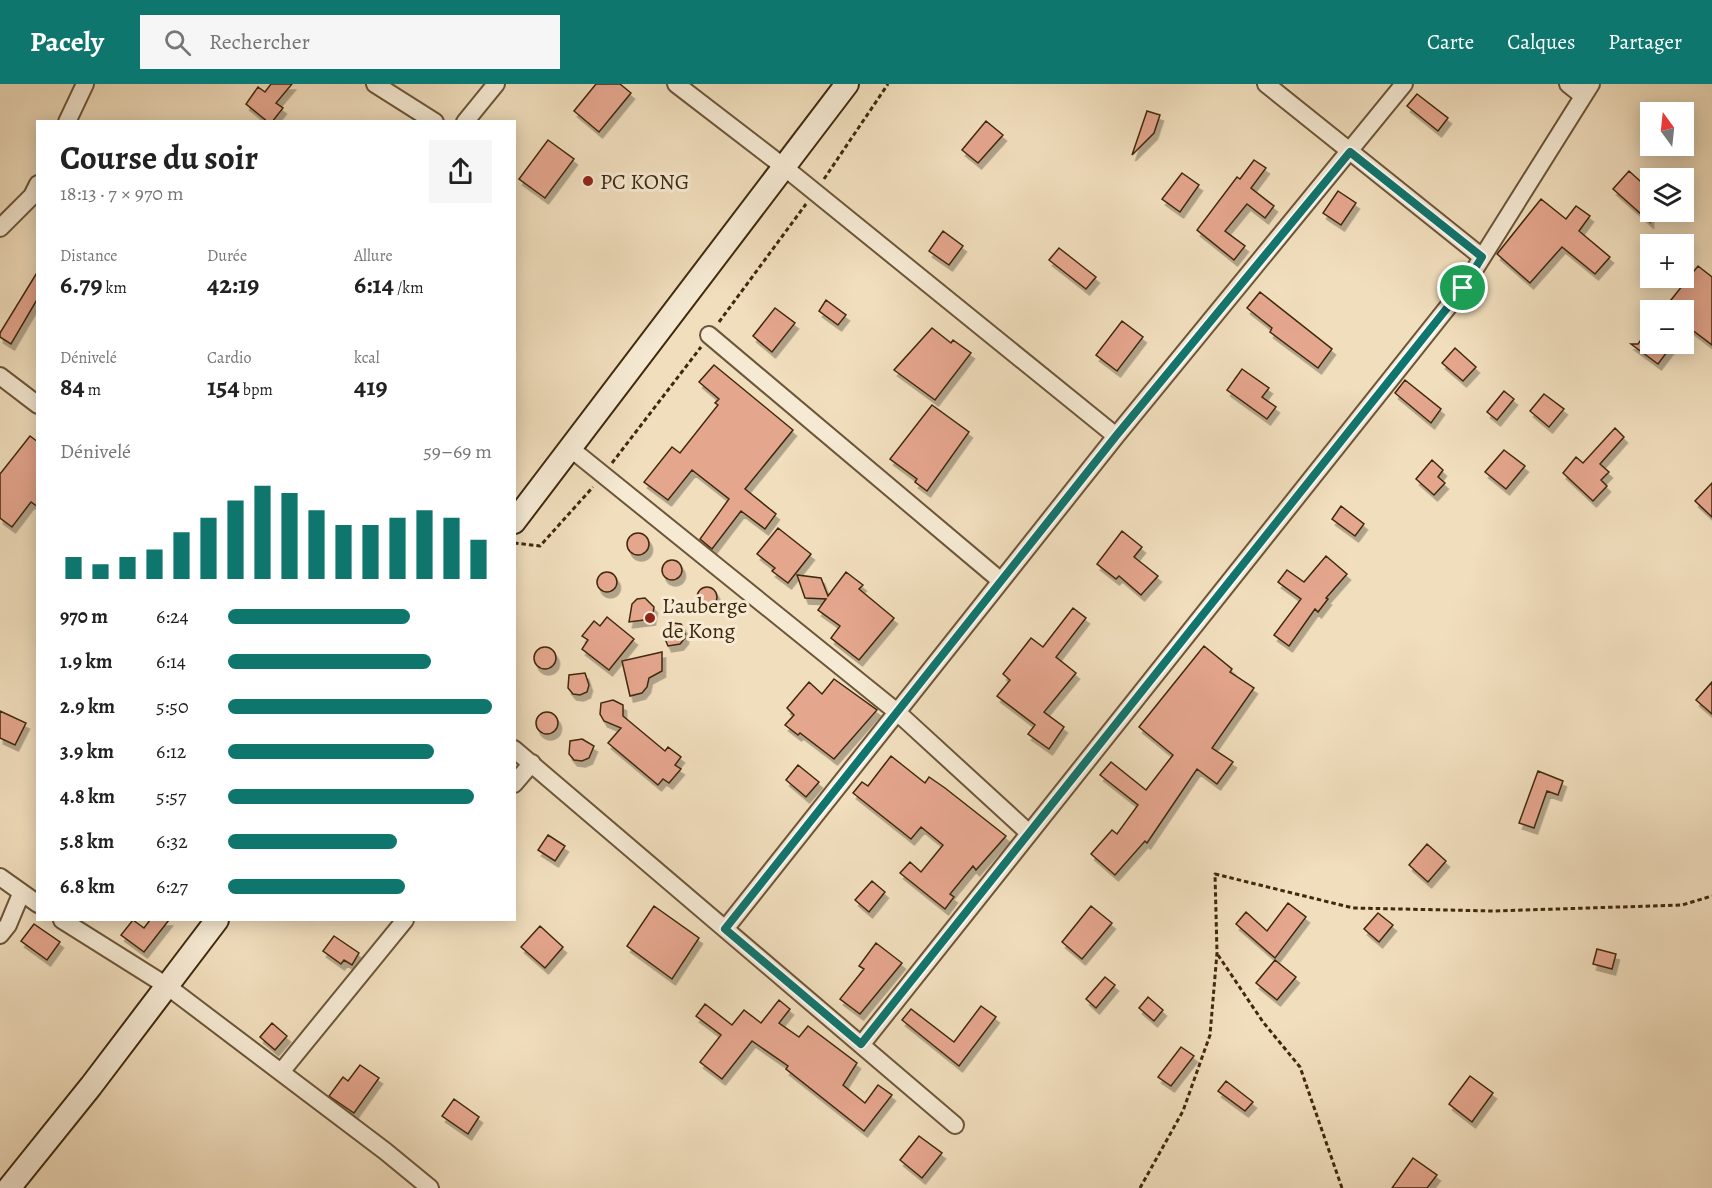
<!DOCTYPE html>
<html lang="fr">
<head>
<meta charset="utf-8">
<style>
	body { margin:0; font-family:Alegreya,serif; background:#f6f6f6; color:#222; height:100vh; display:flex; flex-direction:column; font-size:22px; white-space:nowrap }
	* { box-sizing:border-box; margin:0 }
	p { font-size:20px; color:#767676 }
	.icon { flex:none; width:33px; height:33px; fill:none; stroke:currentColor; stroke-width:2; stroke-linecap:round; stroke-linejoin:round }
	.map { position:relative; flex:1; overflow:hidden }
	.drawer { position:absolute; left:36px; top:36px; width:480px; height:801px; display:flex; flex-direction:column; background:#fff; border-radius:0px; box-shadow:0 3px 15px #0003 }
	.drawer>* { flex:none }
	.needle { width:39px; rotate:345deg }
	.buttons { position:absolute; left:1640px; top:18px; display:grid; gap:12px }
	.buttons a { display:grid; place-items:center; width:54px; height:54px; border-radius:0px; background:#fff; box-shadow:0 3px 15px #0003; font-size:30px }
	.pin { position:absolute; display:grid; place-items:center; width:51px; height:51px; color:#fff; margin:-26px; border:3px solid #fff; border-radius:50%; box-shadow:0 2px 6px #0007 }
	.round { display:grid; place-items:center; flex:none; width:63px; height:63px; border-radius:0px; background:#f6f6f6 }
	.summary { display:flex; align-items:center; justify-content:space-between; height:102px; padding:0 24px }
	h1 { font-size:33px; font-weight:700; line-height:45px }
	.metrics { display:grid; grid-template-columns:repeat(3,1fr); gap:9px; height:102px; padding:6px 24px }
	.metrics div { display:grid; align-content:center }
	.metrics b { font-size:26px; font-weight:700 }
	.metrics small { font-size:16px; font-weight:400 }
	.metrics p { font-size:16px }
	.chart { height:168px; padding:12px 24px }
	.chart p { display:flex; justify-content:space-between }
	.chart svg { width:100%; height:108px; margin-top:6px; stroke:#0f766e; stroke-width:6 }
	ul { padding:0 24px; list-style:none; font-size:20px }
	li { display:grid; grid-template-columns:96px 72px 1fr; align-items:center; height:45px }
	li i { height:15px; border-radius:8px; background:#0f766e }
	header { display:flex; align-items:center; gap:36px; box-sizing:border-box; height:84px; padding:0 30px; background:#0f766e; color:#fff }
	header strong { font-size:28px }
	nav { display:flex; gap:33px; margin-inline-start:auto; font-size:21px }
	.search { width:420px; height:54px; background:#f6f6f6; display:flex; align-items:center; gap:15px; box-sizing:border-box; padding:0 21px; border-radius:0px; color:#767676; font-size:22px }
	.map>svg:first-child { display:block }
	.building { fill:#e5a68e; stroke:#3f290d; stroke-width:1.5; filter:url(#shadow) }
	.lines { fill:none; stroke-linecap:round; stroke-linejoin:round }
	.street-casing { stroke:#6c5639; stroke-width:20 }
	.secondary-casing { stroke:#3f290d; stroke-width:26 }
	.path { stroke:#3f290d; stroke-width:3; stroke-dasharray:4.5 3; stroke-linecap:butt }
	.street { stroke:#f6ead4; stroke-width:16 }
	.secondary { stroke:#f6ead4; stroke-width:22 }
	.route-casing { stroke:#fff; stroke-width:12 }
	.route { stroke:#0f766e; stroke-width:8 }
	.poi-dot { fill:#8f2418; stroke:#f6ead4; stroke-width:2 }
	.labels { text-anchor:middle; stroke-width:6; stroke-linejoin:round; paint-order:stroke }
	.poi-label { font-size:22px; fill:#3f290d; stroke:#f6ead4; text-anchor:start }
</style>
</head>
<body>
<header>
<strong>Pacely</strong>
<div class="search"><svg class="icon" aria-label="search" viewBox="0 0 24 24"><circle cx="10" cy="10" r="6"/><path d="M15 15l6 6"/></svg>Rechercher</div>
<nav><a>Carte</a><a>Calques</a><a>Partager</a></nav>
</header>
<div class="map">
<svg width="1712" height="1104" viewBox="0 0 1712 1104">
	<defs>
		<filter id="shadow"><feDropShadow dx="3.5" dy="6" stdDeviation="0" flood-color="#0004"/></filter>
	</defs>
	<rect width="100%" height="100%" fill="#f1debd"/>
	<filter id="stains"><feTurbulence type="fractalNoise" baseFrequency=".00333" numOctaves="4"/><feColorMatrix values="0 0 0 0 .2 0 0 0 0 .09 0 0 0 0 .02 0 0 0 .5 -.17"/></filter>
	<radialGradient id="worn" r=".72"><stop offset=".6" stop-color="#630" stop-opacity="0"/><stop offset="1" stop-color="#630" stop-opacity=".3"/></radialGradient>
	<path class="building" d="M271,0H292L276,19L283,24L272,38H268L246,20L258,3L265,8Z
		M596,0H620L631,9L599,48L574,27Z
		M1417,10L1448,34L1438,47L1407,22Z
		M1147,27L1160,31L1154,49L1132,71Z
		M986,37L1003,51L978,79L962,66Z
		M548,56L574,75L545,114L519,95Z
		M1254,76L1266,84L1251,104L1274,122L1265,134L1247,120L1225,147L1245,162L1234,176L1197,146L1237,93L1240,95Z
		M1629,87L1650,106V138L1613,105Z
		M1182,89L1199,101L1180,128L1162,115Z
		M1338,107L1356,119L1341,141L1323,129Z
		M1541,115L1566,135L1576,122L1590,132L1579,147L1610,173L1595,190L1562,163L1530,199L1497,170Z
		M943,147L963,162L949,181L929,167Z
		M1059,164L1096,193L1086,205L1049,176Z
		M1698,182L1712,193V261L1683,239V226H1663Z
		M38,187V214L11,260L0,253V249Z
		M1260,208L1332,265L1318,284L1270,248L1272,244L1247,224Z
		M826,216L846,231L838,241L819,227Z
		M775,224L795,239L772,268L753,252Z
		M1122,237L1143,253L1117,287L1096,271Z
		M1650,243V260H1673L1658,280L1631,260H1638Z
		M932,244L951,259L953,256L971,269L935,316L894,286Z
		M1455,264L1476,283L1463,297L1442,279Z
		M714,281L793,346L745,405L776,430L765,445L741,427L712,465L700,455L729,415L692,386L668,416L644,398L672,363L680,369L718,321L715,319L719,315L699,298Z
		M1242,285L1269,304L1262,313L1276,323L1267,335L1227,306Z
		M1405,296L1441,325L1431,339L1395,309Z
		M1504,307L1514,315L1497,336L1487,328Z
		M1544,310L1564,325L1549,343L1530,327Z
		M932,321L969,348L927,407L915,398L917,395L890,375Z
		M1615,344L1624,353L1600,380L1609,388L1601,396L1607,402L1593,417L1563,389L1576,373L1583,379Z
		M30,352L38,358V423L31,418L12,443L0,434V390Z
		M1504,366L1525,382L1506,405L1485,388Z
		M1432,376L1443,386L1438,393L1445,399L1434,411L1416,395Z
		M1712,399V433L1695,417Z
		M1341,422L1364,440L1355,452L1332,435Z
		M778,444L811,470L788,499L772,487L775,484L757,470Z
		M1122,447L1142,463L1134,473L1158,492L1141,511L1119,492L1116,495L1097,480Z
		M627 460a11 11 0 1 1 22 0a11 11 0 1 1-22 0Z
		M1326,472L1347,490L1326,514L1328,515L1318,528L1315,525L1289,562L1274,551L1301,515L1278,498L1287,486L1304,498Z
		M662 486a10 10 0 1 1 20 0a10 10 0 1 1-20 0Z
		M597 498a10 10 0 1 1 20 0a10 10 0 1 1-20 0Z
		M846,488L863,501L859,505L894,534L859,576L831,554L840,542L818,526L826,515L805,514L797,491L821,494L828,512Z
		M697 513a10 10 0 1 1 20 0a10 10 0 1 1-20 0Z
		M645,514L654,523L652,535L629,538L632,520L637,515Z
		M1073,524L1086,534L1056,573L1076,589L1044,628L1064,643L1049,665L1028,650L1035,641L997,612L1010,596L1003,590L1031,554L1043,563Z
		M607,533L634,555L609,586L582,565L588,556L582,552L594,537L600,542Z
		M673,539L681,540L685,546V554L680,560L668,562L663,550L666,543Z
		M1204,562L1232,585L1230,588L1254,604L1212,664L1233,678L1217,700L1197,685L1147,759L1145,757L1115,791L1091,770L1112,746L1117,750L1138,721L1100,691L1111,678L1146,706L1173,671L1139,643Z
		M534 574a11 11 0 1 1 22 0a11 11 0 1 1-22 0Z
		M662,568V587L649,594L647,603L642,609L630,612L622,577Z
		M585,589L589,601L587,608L580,611L573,610L568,604L569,591Z
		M834,595L877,626L834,675L800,649L798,651L785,641L794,631L787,624L809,598L822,610Z
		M1712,598V630L1696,616Z
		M613,616L623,621V632L665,667L668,663L681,673L675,681L681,685L669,699L663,695L658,701L608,659L621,644L604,637L600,630L601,619Z
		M0,627L26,639L15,661L0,654Z
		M536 639a11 11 0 1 1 22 0a11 11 0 1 1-22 0Z
		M582,655L594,662L589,674L582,677L574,676L569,670L570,657Z
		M891,672L925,699L929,693L945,704L1006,752L976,786L973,782L950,810L954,813L945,825L900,789L910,778L921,788L943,761L921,743L911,755L853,709L862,698L868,702Z
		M798,681L819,698L806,713L786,696Z
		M1538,687L1563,697L1558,711L1547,707L1534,744L1519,739Z
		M548,751L565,762L555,777L538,766Z
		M1427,760L1446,777L1428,798L1409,781Z
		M872,797L885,808L869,828L855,816Z
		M1288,819L1306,833L1275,874L1236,840L1246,828L1267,847Z
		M654,822L699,854L672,895L627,862Z
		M1091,822L1112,839L1082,875L1062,858Z
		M1378,829L1393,841L1379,858L1364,845Z
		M133,836L144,844L150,836H169L144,868L121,851Z
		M34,840L60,858L47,876L21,857Z
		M540,842L563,863L545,884L521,863Z
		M334,852L359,869L352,881L344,876L341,880L323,867Z
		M876,859L902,879L860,930L840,915L864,885L859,882Z
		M1597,865L1616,870L1612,885L1593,880Z
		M1275,876L1296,893L1277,916L1256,899Z
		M1105,893L1115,901L1096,924L1086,915Z
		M1148,913L1163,926L1154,937L1139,924Z
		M779,916L790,925L779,939L799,953L808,942L857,979L843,1001L865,1019L878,1001L892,1011L864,1047L786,985L788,982L752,957L722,995L700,978L721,951L696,932L705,920L732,941L744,926L761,939Z
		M981,922L996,933L959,982L902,936L911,925L954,958Z
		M272,939L287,952L275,966L260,953Z
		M1181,963L1194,972L1171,1002L1158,993Z
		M360,981L379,994L354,1029L329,1012L343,993L348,997Z
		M1470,992L1493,1009L1472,1038L1449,1020Z
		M1226,997L1253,1018L1245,1027L1218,1007Z
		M454,1015L479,1033L468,1050L442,1032Z
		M919,1052L942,1069L922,1094L900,1076Z
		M1413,1074L1437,1091L1427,1104H1392Z"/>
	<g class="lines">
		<g class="street-casing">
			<path id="street" d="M375,0L435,38
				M676,0L784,83L1116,352
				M1266,0L1482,173
				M1568,0L1583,12
				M67,38L85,0
				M465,38L496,0
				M0,144L32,112L38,100
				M709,251L1001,497
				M0,292L38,321
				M570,364L897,628L1029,749
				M514,665L955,1041
				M514,700L532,679
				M0,793L38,820
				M62,836L167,902L385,1067L430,1104
				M725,845L1116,352L1404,0
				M0,851L8,841L21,810
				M861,961L1463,204L1591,0
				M281,988L405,836"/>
		</g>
		<g class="secondary-casing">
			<path id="secondary" d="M514,438L847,0
				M9,1104L91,1002L217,836"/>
		</g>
		<path class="path" d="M824,95L888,0
			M719,238L806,120
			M612,379L701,263
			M514,459L540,462L593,403
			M1218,871L1263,938L1300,983L1342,1104
			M1140,1104L1183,1027L1210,951L1217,869L1215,790L1353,824L1494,827L1682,821L1712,812"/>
		<use href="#street" class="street"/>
		<use href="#secondary" class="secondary"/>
	</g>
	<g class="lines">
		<g class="route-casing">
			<path id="route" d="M1350,68L1482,173L1463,204L861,960L725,845L1116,352Z"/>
		</g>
		<use href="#route" class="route"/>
	</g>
	<g class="poi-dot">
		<circle cx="588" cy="97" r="6"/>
		<circle cx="650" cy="534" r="6"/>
	</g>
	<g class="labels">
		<g class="poi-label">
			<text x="600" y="105">PC KONG</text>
			<text x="662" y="529">L’auberge<tspan x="662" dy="25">de Kong</tspan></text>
		</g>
	</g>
	<rect width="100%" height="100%" filter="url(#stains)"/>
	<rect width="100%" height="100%" fill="url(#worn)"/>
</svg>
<div class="buttons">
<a><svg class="needle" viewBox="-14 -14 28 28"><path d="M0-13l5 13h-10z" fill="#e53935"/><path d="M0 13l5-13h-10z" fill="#767676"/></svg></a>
<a><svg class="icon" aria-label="layers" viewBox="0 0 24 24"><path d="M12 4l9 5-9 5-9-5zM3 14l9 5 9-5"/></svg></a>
<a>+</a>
<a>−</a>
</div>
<div class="pin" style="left:1463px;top:204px;background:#1e9e55"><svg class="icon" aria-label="arrive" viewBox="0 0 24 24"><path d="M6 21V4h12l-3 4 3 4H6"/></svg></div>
<section class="drawer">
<div class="summary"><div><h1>Course du soir</h1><p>18:13 · 7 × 970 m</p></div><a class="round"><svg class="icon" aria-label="share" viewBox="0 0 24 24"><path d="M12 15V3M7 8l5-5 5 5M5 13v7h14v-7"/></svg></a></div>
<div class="metrics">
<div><p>Distance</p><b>6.79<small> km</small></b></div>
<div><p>Durée</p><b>42:19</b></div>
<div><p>Allure</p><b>6:14<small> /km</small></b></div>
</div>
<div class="metrics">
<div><p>Dénivelé</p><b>84<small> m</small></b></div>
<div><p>Cardio</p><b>154<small> bpm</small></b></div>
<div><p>kcal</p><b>419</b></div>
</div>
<div class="chart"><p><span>Dénivelé</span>59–69 m</p>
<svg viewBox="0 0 160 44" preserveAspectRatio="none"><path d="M5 44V35M15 44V38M25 44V35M35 44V32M45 44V25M55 44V19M65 44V12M75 44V6M85 44V9M95 44V16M105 44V22M115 44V22M125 44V19M135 44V16M145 44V19M155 44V28"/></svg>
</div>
<ul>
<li><b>970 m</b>6:24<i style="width:69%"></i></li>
<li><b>1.9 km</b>6:14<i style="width:77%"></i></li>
<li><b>2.9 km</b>5:50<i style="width:100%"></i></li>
<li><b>3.9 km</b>6:12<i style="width:78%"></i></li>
<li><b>4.8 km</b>5:57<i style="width:93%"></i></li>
<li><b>5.8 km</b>6:32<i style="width:64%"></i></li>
<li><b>6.8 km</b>6:27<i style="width:67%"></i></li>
</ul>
</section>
</div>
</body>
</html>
